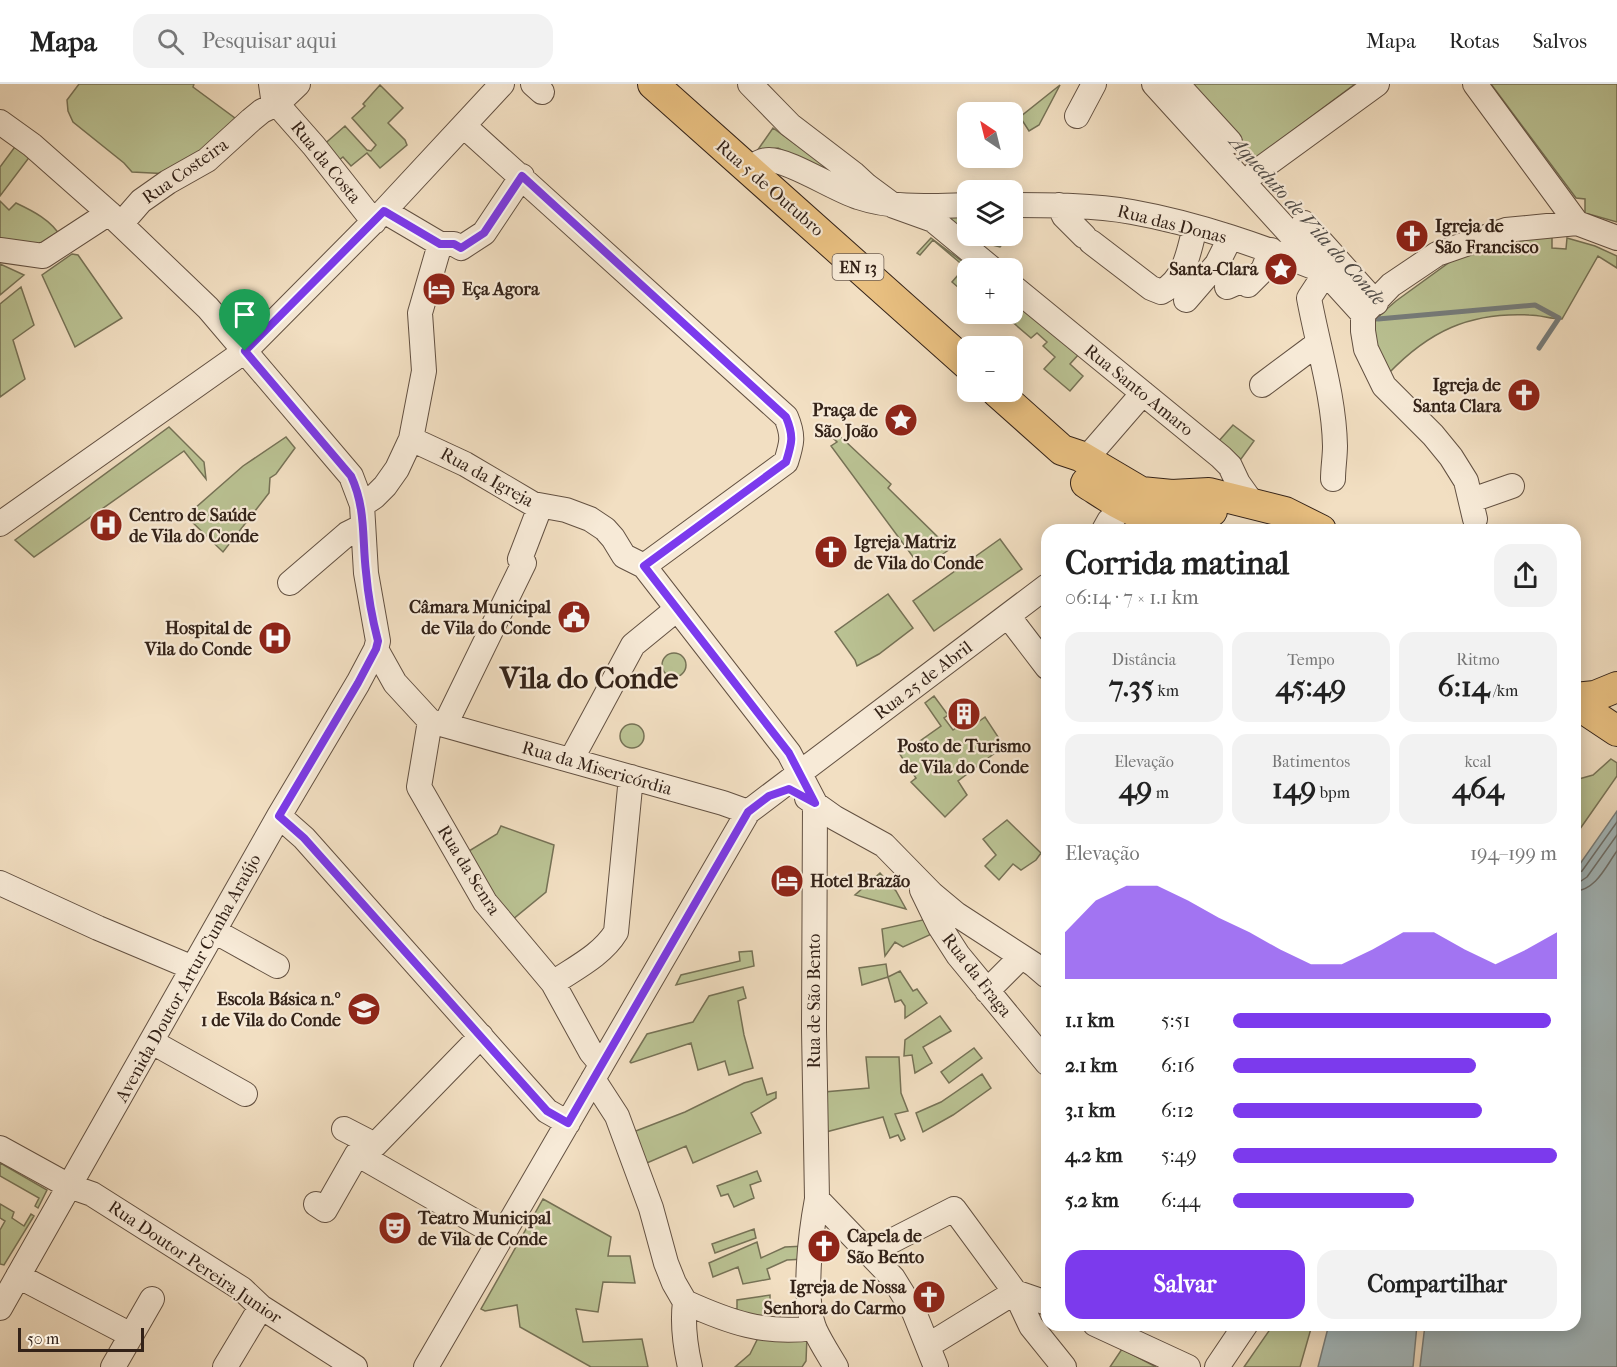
<!DOCTYPE html>
<html lang="pt">
<head>
<meta charset="utf-8">
<style>
	body { margin:0; font-family:"IM FELL French Canon",serif; background:#f2f2f2; color:#222; height:100vh; display:flex; flex-direction:column; font-size:22px; white-space:nowrap }
	* { box-sizing:border-box; margin:0 }
	p { font-size:20px; color:#767676 }
	.icon { flex:none; width:33px; height:33px; fill:none; stroke:currentColor; stroke-width:2; stroke-linecap:round; stroke-linejoin:round }
	.map { position:relative; flex:1; overflow:hidden }
	.panel { position:absolute; left:1041px; top:440px; width:540px; height:807px; display:flex; flex-direction:column; background:#fff; border-radius:18px; box-shadow:0 3px 15px #0003 }
	.panel>* { flex:none }
	.needle { width:39px; rotate:325deg }
	.buttons { position:absolute; left:957px; top:18px; display:grid; gap:12px }
	.buttons a { display:grid; place-items:center; width:66px; height:66px; border-radius:12px; background:#fff; box-shadow:0 3px 15px #0003; font-size:30px }
	.scale { position:absolute; left:18px; bottom:15px; width:126px; box-sizing:border-box; padding-left:6px; border:3px solid #332218; border-top:0; font-size:16px; line-height:21px; white-space:nowrap; color:#332218; -webkit-text-stroke:4px #f7ead7; paint-order:stroke }
	.pin { position:absolute; display:grid; place-items:center; width:51px; height:51px; color:#fff; margin:-62px -26px; border-radius:50% 50% 50% 0; rotate:-45deg; box-shadow:0 0 6px #0007 }
	.pin .icon { rotate:45deg }
	.round { display:grid; place-items:center; flex:none; width:63px; height:63px; border-radius:18px; background:#f2f2f2 }
	.summary { display:flex; align-items:center; justify-content:space-between; height:102px; padding:0 24px }
	h1 { font-size:33px; font-weight:800; line-height:45px }
	.metrics { display:grid; grid-template-columns:repeat(3,1fr); gap:9px; height:102px; padding:6px 24px }
	.metrics div { display:grid; align-content:center; border-radius:15px; background:#f2f2f2; text-align:center }
	.metrics b { font-size:30px; font-weight:800 }
	.metrics small { font-size:16px; font-weight:400 }
	.metrics p { font-size:16px }
	.chart { height:168px; padding:12px 24px }
	.chart p { display:flex; justify-content:space-between }
	.chart svg { width:100%; height:108px; margin-top:6px; fill:#7c3aed; opacity:.7 }
	.action { display:flex; gap:12px; margin-top:auto; padding:12px 24px }
	.action a { flex:1; height:69px; border-radius:18px; background:#7c3aed; color:#fff; font-size:24px; font-weight:800; line-height:69px; text-align:center }
	.action a+a { background:#f2f2f2; color:#222 }
	ul { padding:0 24px; list-style:none; font-size:20px }
	li { display:grid; grid-template-columns:96px 72px 1fr; align-items:center; height:45px }
	li i { height:15px; border-radius:8px; background:#7c3aed }
	header { display:flex; align-items:center; gap:36px; box-sizing:border-box; height:84px; padding:0 30px; background:#fff; border-bottom:2px solid #e0e0e0 }
	header strong { font-size:28px }
	nav { display:flex; gap:33px; margin-inline-start:auto; font-size:21px }
	.search { width:420px; height:54px; background:#f2f2f2; display:flex; align-items:center; gap:15px; box-sizing:border-box; padding:0 21px; border-radius:18px; color:#767676; font-size:22px }
	.map>svg:first-child { display:block }
	.green { fill:#bac293; stroke:#767256; stroke-width:1.5 }
	.water { fill:#a2b9bf; stroke:#767d7c; stroke-width:1.5 }
	.lines { fill:none; stroke-linecap:round; stroke-linejoin:round }
	.shore { stroke:#6a6e6c; stroke-width:1.5 }
	.stream { stroke:#767d7c; stroke-width:5 }
	.minor-casing { stroke:#635142; stroke-width:26 }
	.major-casing { stroke:#332218; stroke-width:32 }
	.minor { stroke:#f7ead7; stroke-width:24 }
	.major { stroke:#e9c081; stroke-width:30 }
	.route-casing { stroke:#fff; stroke-width:12 }
	.route { stroke:#7c3aed; stroke-width:8 }
	.labels { text-anchor:middle; stroke-width:4.5; stroke-linejoin:round; paint-order:stroke }
	.shield { fill:#f7ead7; stroke:#6e5e51; stroke-width:1.5 }
	.shield-label { font-size:16px; font-weight:bold; fill:#332218 }
	.street-label { font-size:18px; fill:#332218; stroke:#f7ead7 }
	.poi-label { font-size:18px; font-weight:bold; fill:#332218; stroke:#f7ead7; text-anchor:start }
	.water-label { font-size:20px; font-style:italic; fill:#544f4a; stroke:#f7ead7 }
	.town-label { font-size:30px; font-weight:bold; fill:#332218; stroke:#f7ead7 }
</style>
</head>
<body>
<header>
<strong>Mapa</strong>
<div class="search"><svg class="icon" aria-label="search" viewBox="0 0 24 24"><circle cx="10" cy="10" r="6"/><path d="M15 15l6 6"/></svg>Pesquisar aqui</div>
<nav><a>Mapa</a><a>Rotas</a><a>Salvos</a></nav>
</header>
<div class="map">
<svg width="1617" height="1283" viewBox="0 0 1617 1283">
	<rect width="100%" height="100%" fill="#f2dfc2"/>
	<filter id="stains"><feTurbulence type="fractalNoise" baseFrequency=".00333" numOctaves="4"/><feColorMatrix values="0 0 0 0 .2 0 0 0 0 .09 0 0 0 0 .02 0 0 0 .5 -.17"/></filter>
	<radialGradient id="worn" r=".72"><stop offset=".6" stop-color="#630" stop-opacity="0"/><stop offset="1" stop-color="#630" stop-opacity=".3"/></radialGradient>
	<path class="green" d="M79,0H194L193,3L243,40L171,90L132,88L124,79L73,38L68,27L67,16Z
		M1189,0H1355L1255,75Z
		M1491,0H1617V138L1585,129V115L1576,114Z
		M380,1L403,24L388,39L405,56L407,61L380,84L367,69L351,82L343,73L335,79L321,63L345,42L367,66L371,67L376,61L352,34L365,22L363,20Z
		M1060,1L1039,41L1029,47L1020,33Z
		M773,44L852,101L778,64L757,67Z
		M17,60L31,71L0,112V83Z
		M0,117L9,126L16,119C33,127 51,136 61,153L47,163L0,160Z
		M967,130L968,152H1009L1000,163L968,155L942,134Z
		M1552,153V164L1566,165L1567,154L1595,162L1617,172V184L1598,172L1562,235C1550,235 1541,231 1529,231C1470,228 1429,247 1388,290L1372,254V242L1381,230L1396,217L1454,175L1512,154Z
		M931,154L971,184H968L967,211L952,198L965,183L933,156L920,171L917,169Z
		M72,170L78,171L122,234L75,263L42,191Z
		M0,180L24,191L0,211Z
		M21,203L34,241L13,256L25,295L0,313V220Z
		M1013,218L1079,270L1070,280L1083,292L1070,307L1044,285L1055,273L1043,262L1047,258L1037,249L1031,254L1003,230H1012Z
		M828,341L891,400L888,404L950,465L922,485L831,362L837,358L824,345Z
		M1233,341L1254,357L1241,375L1218,358Z
		M169,343L204,378L206,395L184,367L34,473L15,456Z
		M286,353L295,364L276,390L270,394L269,409L223,468L186,432L243,382Z
		M1000,455L1022,485L934,547L913,517Z
		M888,510L913,544L879,570L857,582L855,576L835,548Z
		M662 581a12 12 0 1 1 24 0a12 12 0 1 1-24 0Z
		M934,612L948,631L944,634L953,646L960,641L963,645L976,636L978,638L985,633L1004,662L958,697L967,711L945,733L911,698L916,694L899,669L905,664L907,666L941,642L925,619Z
		M620 652a12 12 0 1 1 24 0a12 12 0 1 1-24 0Z
		M1611,675L1617,679V692L1575,752V696L1593,691Z
		M1007,736L1041,769L1036,776L1021,786L1013,780L999,796L985,782L996,771L983,755Z
		M501,742L554,761L546,808L507,840L464,770L497,750Z
		M880,789L896,807L906,825L855,811Z
		M927,835L934,849L903,863L895,858L885,872L882,845Z
		M752,867L754,882L676,901L681,891L740,877L739,868Z
		M886,880L888,893L900,887L913,907L917,905L927,919L905,934V922L901,916L895,918L888,893L862,901L859,884Z
		M743,903L746,914L738,917L744,951L753,984L729,991L725,977L698,986L691,959L631,979L630,978L647,950L693,938L709,912Z
		M940,932L951,947L923,963L932,979L915,989L912,971L904,972L905,956Z
		M974,964L982,974L949,999L941,988Z
		M866,973H899L901,1009L908,1027L895,1030L905,1055L901,1057L898,1051L890,1054L883,1033L826,1048L824,1008L869,1004Z
		M982,990L991,1004L953,1031L923,1048L916,1029L941,1018Z
		M762,994L767,1011L776,1008V1014L751,1029L761,1049L693,1079L686,1062L640,1082L628,1050L685,1028L744,999Z
		M0,1079L47,1106L38,1124L35,1122L39,1114L0,1092Z
		M757,1087L761,1097L750,1101L754,1114L734,1123L728,1110L721,1112L717,1102Z
		M543,1115L611,1153L608,1172H630L635,1199L603,1198L598,1228L576,1225L583,1258L642,1255L648,1283H591L520,1243L517,1221L485,1227L481,1225Z
		M0,1120L14,1128L12,1134L24,1142L31,1130L34,1132L4,1181L0,1180V1146L5,1137L0,1134Z
		M754,1145L756,1154L715,1169L712,1160Z
		M757,1158L761,1174L785,1163L805,1162V1175L787,1176L767,1185L770,1195L743,1200L738,1183L713,1193L709,1179Z
		M770,1211V1242L727,1225H737V1216Z
		M1273,1241H1312L1300,1283H1244Z
		M760,1250L807,1253L806,1277L802,1283H735L750,1270Z
		M1122,1265L1156,1283H1110Z"/>
	<path class="water" d="M1617,727V1283H1420L1425,1241L1575,1240V787Z
		M1329,1240L1417,1241L1413,1283H1318Z"/>
	<g class="lines">
		<path class="shore" d="M1575,790L1582,787L1617,738
			M1575,798L1581,797L1587,793L1617,751
			M1575,807C1596,806 1606,782 1617,767"/>
		<path class="stream" d="M1374,230L1378,235L1535,221L1559,234L1539,264"/>
		<g class="minor-casing">
			<path id="minor" d="M271,0L273,14L277,20L314,62L374,138
				M533,0L542,8
				M750,0L790,41L854,90L867,102L894,122L933,136L991,184
				M1154,0L1363,230
				M1177,0L1230,58
				M1475,0L1577,139
				M1077,32L1094,0
				M0,38L32,61L109,129L208,224L351,392L362,421L366,489L378,557L376,565L358,599L279,732L0,1224
				M464,42L786,333C794,352 792,359 786,378L644,482
				M749,85C756,80 761,76 769,76C790,76 835,106 858,113C894,125 930,122 968,121
				M1256,88L1377,0
				M1012,121C1052,121 1093,121 1132,128C1199,140 1263,163 1326,188L1309,214C1318,263 1334,312 1335,362C1335,373 1333,384 1333,395
				M1059,121L1064,132L1084,152
				M1304,139L1376,219
				M121,140L141,117L168,98L207,76L251,36L262,27L277,20L298,0
				M1091,158L1151,204L1161,208C1185,196 1189,167 1195,143
				M440,160H454L461,164L484,149L522,92
				M0,166L43,172L109,129
				M1012,202L1221,373L1230,382L1238,399L1253,420
				M1227,203L1243,196L1248,201L1263,186L1271,166
				M1186,216L1217,180L1230,154
				M1365,228L1391,201L1437,170L1506,146L1577,139L1617,154
				M1363,230V247L1366,265L1384,302L1433,351L1451,373L1466,397L1475,435
				M1262,301L1317,260
				M411,355L465,380L533,420L566,426L590,435L605,445L613,454L624,472L644,482L789,669L815,719L814,945L817,1115C811,1147 802,1215 815,1246C821,1259 829,1271 836,1283
				M1085,376L1143,309
				M1472,416L1512,402
				M362,421L374,413L385,402L397,385L411,355L424,287L420,229L440,160L384,127
				M0,440L245,267L384,127L502,0
				M1104,446L1109,437L1136,413
				M290,499L347,450L363,442
				M1008,532L1047,583
				M376,565L395,599L430,637L723,719L748,728
				M430,637L419,703L485,818L553,899L591,968L601,980
				M445,641L524,479L520,475L540,423
				M571,676L633,561L677,525
				M807,714L835,734L884,761L932,810L956,830L1033,880L1047,892
				M279,732L304,754L547,1027L568,1039
				M0,799L98,844L193,884
				M922,806L940,843L958,871L1047,979
				M214,847L277,882
				M553,899C575,884 602,871 616,848L631,693
				M987,907L1021,873
				M152,958L245,1010
				M593,995L617,1032L651,1124L666,1179L674,1199L685,1218
				M344,1045L375,1061L481,952
				M0,1064L69,1102L92,1110L242,1205L261,1223L355,1283
				M817,1115L893,1194L914,1228L936,1283
				M316,1120L325,1126L357,1070L502,1153
				M870,1168L954,1125L1015,1208L929,1261
				M18,1192L131,1251
				M685,1218C729,1238 765,1251 814,1244
				M685,1218C682,1241 685,1261 690,1283
				M1047,1219L1015,1208L1031,1242L1064,1283
				M1095,1240L1188,1283
				M113,1283L152,1215
				M225,1283L261,1223
				M426,1283L748,728L1047,502
				M1217,1283L1246,1240"/>
		</g>
		<g class="major-casing">
			<path id="major" d="M653,0L968,281
				M997,308L1062,366L1080,372L1141,408L1172,411L1209,409L1285,428L1321,446
				M1086,399C1105,411 1124,425 1145,431C1166,437 1192,430 1212,427
				M1575,614L1595,612L1617,603
				M1575,619L1617,647"/>
		</g>
		<use href="#minor" class="minor"/>
		<use href="#major" class="major"/>
	</g>
	<g class="lines">
		<g class="route-casing">
			<path id="route" d="M522,92L786,333C794,352 792,359 786,378L644,482L789,669L815,719L789,705L769,712L748,728L568,1039L547,1027L304,754L279,732L358,599L376,565L378,557C372,534 368,511 366,488C362,454 366,424 351,392L245,267L384,127L440,160H454L461,164L484,149Z"/>
		</g>
		<use href="#route" class="route"/>
	</g>
	<defs>
		<g id="church-disc" transform="scale(1.725)"><circle r="9.5" fill="#8f2418" stroke="#f7ead7"/><path d="M-1.2-6h2.4v3.5h3.3v2.4h-3.3V6h-2.4V-.1h-3.3v-2.4h3.3Z" fill="#fff"/></g>
		<g id="sight-disc" transform="scale(1.725)"><circle r="9.5" fill="#8f2418" stroke="#f7ead7"/><path d="M0-6L1.8-2.2L6-1.7L2.9 1.2L3.7 5.4L0 3.3L-3.7 5.4L-2.9 1.2L-6-1.7L-1.8-2.2Z" fill="#fff"/></g>
		<g id="hotel-disc" transform="scale(1.725)"><circle r="9.5" fill="#8f2418" stroke="#f7ead7"/><path d="M-6-4.5h1.5V1H6V5H4.5V3h-9V5H-6ZM-4 0a1.8 1.8 0 1 1 3.6 0ZM.5 0V-2.5h3Q6-2.5 6 0Z" fill="#fff"/></g>
		<g id="hospital-disc" transform="scale(1.725)"><circle r="9.5" fill="#8f2418" stroke="#f7ead7"/><path d="M-5-5h3v3.5h4V-5h3V5h-3V1.5h-4V5h-3Z" fill="#fff"/></g>
		<g id="civic-disc" transform="scale(1.725)"><circle r="9.5" fill="#8f2418" stroke="#f7ead7"/><path d="M-.6-6.5H3V-4.5H.6V-3L4-1V1h2V6H-6V1h2V-1L-.6-3ZM-1.2 2.5V6h2.4V2.5Z" fill="#fff"/></g>
		<g id="building-disc" transform="scale(1.725)"><circle r="9.5" fill="#8f2418" stroke="#f7ead7"/><path d="M-4-6H4V6H1V3H-1V6H-4ZM-2.5-4.3h1.7v1.8h-1.7ZM.8-4.3h1.7v1.8H.8ZM-2.5-1h1.7V.8h-1.7ZM.8-1h1.7V.8H.8Z" fill="#fff"/></g>
		<g id="school-disc" transform="scale(1.725)"><circle r="9.5" fill="#8f2418" stroke="#f7ead7"/><path d="M0-5L7-2L0 1L-7-2ZM-4 1L0 2.5L4 1V4Q0 6-4 4Z" fill="#fff"/></g>
		<g id="theatre-disc" transform="scale(1.725)"><circle r="9.5" fill="#8f2418" stroke="#f7ead7"/><path d="M-5-5.5Q0-4 5-5.5V0Q5 5 0 6Q-5 5-5 0ZM-3.3-2.5H-1v1.5H-3.3ZM1-2.5H3.3v1.5H1ZM-2.8 1Q0 5.5 2.8 1Z" fill="#fff"/></g>
	</defs>
	<g fill-rule="evenodd">
		<use href="#church-disc" x="1412" y="152"/>
		<use href="#sight-disc" x="1281" y="185"/>
		<use href="#hotel-disc" x="439" y="205"/>
		<use href="#church-disc" x="1524" y="311"/>
		<use href="#sight-disc" x="901" y="336"/>
		<use href="#hospital-disc" x="106" y="441"/>
		<use href="#church-disc" x="831" y="468"/>
		<use href="#civic-disc" x="574" y="533"/>
		<use href="#hospital-disc" x="275" y="554"/>
		<use href="#building-disc" x="964" y="630"/>
		<use href="#hotel-disc" x="787" y="797"/>
		<use href="#school-disc" x="364" y="925"/>
		<use href="#theatre-disc" x="395" y="1144"/>
		<use href="#church-disc" x="824" y="1162"/>
		<use href="#church-disc" x="929" y="1213"/>
	</g>
	<g class="labels">
		<rect class="shield" x="832.5" y="170" width="51" height="26" rx="4.5"/>
		<g class="shield-label">
			<text x="858" y="189">EN 13</text>
		</g>
		<g class="street-label">
			<text transform="translate(326 78) rotate(51)" y="6">Rua da Costa</text>
			<text transform="translate(185 87) rotate(-35)" y="6">Rua Costeira</text>
			<text transform="translate(770 104) rotate(41)" y="6">Rua 5 de Outubro</text>
			<text transform="translate(1172 140) rotate(14)" y="6">Rua das Donas</text>
			<text transform="translate(1139 306) rotate(39)" y="6">Rua Santo Amaro</text>
			<text transform="translate(487 393) rotate(29)" y="6">Rua da Igreja</text>
			<text transform="translate(923 596) rotate(-37)" y="6">Rua 25 de Abril</text>
			<text transform="translate(597 684) rotate(16)" y="6">Rua da Misericórdia</text>
			<text transform="translate(469 786) rotate(58)" y="6">Rua da Senra</text>
			<text transform="translate(977 891) rotate(52)" y="6">Rua da Fraga</text>
			<text transform="translate(188 894) rotate(-61)" y="6">Avenida Doutor Artur Cunha Araújo</text>
			<text transform="translate(814 917) rotate(-90)" y="6">Rua de São Bento</text>
			<text transform="translate(195 1178) rotate(34)" y="6">Rua Doutor Pereira Junior</text>
		</g>
		<g class="poi-label">
			<text x="1435" y="148">Igreja de<tspan x="1435" dy="21">São Francisco</tspan></text>
			<text x="1258" y="191" text-anchor="end">Santa-Clara</text>
			<text x="462" y="211">Eça Agora</text>
			<text x="1501" y="307" text-anchor="end">Igreja de<tspan x="1501" dy="21">Santa Clara</tspan></text>
			<text x="878" y="332" text-anchor="end">Praça de<tspan x="878" dy="21">São João</tspan></text>
			<text x="129" y="437">Centro de Saúde<tspan x="129" dy="21">de Vila do Conde</tspan></text>
			<text x="854" y="464">Igreja Matriz<tspan x="854" dy="21">de Vila do Conde</tspan></text>
			<text x="551" y="529" text-anchor="end">Câmara Municipal<tspan x="551" dy="21">de Vila do Conde</tspan></text>
			<text x="252" y="550" text-anchor="end">Hospital de<tspan x="252" dy="21">Vila do Conde</tspan></text>
			<text x="964" y="668" text-anchor="middle">Posto de Turismo<tspan x="964" dy="21">de Vila do Conde</tspan></text>
			<text x="810" y="803">Hotel Brazão</text>
			<text x="341" y="921" text-anchor="end">Escola Básica n.º<tspan x="341" dy="21">1 de Vila do Conde</tspan></text>
			<text x="418" y="1140">Teatro Municipal<tspan x="418" dy="21">de Vila de Conde</tspan></text>
			<text x="847" y="1158">Capela de<tspan x="847" dy="21">São Bento</tspan></text>
			<text x="906" y="1209" text-anchor="end">Igreja de Nossa<tspan x="906" dy="21">Senhora do Carmo</tspan></text>
		</g>
		<g class="water-label">
			<text transform="translate(1308 136) rotate(48)" y="7">Aqueduto de Vila do Conde</text>
		</g>
		<g class="town-label">
			<text x="589" y="604">Vila do Conde</text>
		</g>
	</g>
	<rect width="100%" height="100%" filter="url(#stains)"/>
	<rect width="100%" height="100%" fill="url(#worn)"/>
</svg>
<div class="buttons">
<a><svg class="needle" viewBox="-14 -14 28 28"><path d="M0-13l5 13h-10z" fill="#e53935"/><path d="M0 13l5-13h-10z" fill="#767676"/></svg></a>
<a><svg class="icon" aria-label="layers" viewBox="0 0 24 24"><path d="M12 4l9 5-9 5-9-5zM3 14l9 5 9-5"/></svg></a>
<a>+</a>
<a>−</a>
</div>
<div class="scale">50 m</div>
<div class="pin" style="left:245px;top:267px;background:#1e9e55"><svg class="icon" aria-label="arrive" viewBox="0 0 24 24"><path d="M6 21V4h12l-3 4 3 4H6"/></svg></div>
<section class="panel">
<div class="summary"><div><h1>Corrida matinal</h1><p>06:14 · 7 × 1.1 km</p></div><a class="round"><svg class="icon" aria-label="share" viewBox="0 0 24 24"><path d="M12 15V3M7 8l5-5 5 5M5 13v7h14v-7"/></svg></a></div>
<div class="metrics">
<div><p>Distância</p><b>7.35<small> km</small></b></div>
<div><p>Tempo</p><b>45:49</b></div>
<div><p>Ritmo</p><b>6:14<small> /km</small></b></div>
</div>
<div class="metrics">
<div><p>Elevação</p><b>49<small> m</small></b></div>
<div><p>Batimentos</p><b>149<small> bpm</small></b></div>
<div><p>kcal</p><b>464</b></div>
</div>
<div class="chart"><p><span>Elevação</span>194–199 m</p>
<svg viewBox="0 0 160 44" preserveAspectRatio="none"><path d="M0 44V25L10 12L20 6L30 6L40 12L50 19L60 25L70 32L80 38L90 38L100 32L110 25L120 25L130 32L140 38L150 32L160 25V44z"/></svg>
</div>
<ul>
<li><b>1.1 km</b>5:51<i style="width:98%"></i></li>
<li><b>2.1 km</b>6:16<i style="width:75%"></i></li>
<li><b>3.1 km</b>6:12<i style="width:77%"></i></li>
<li><b>4.2 km</b>5:49<i style="width:100%"></i></li>
<li><b>5.2 km</b>6:44<i style="width:56%"></i></li>
</ul>
<div class="action"><a>Salvar</a><a>Compartilhar</a></div>
</section>
</div>
</body>
</html>
